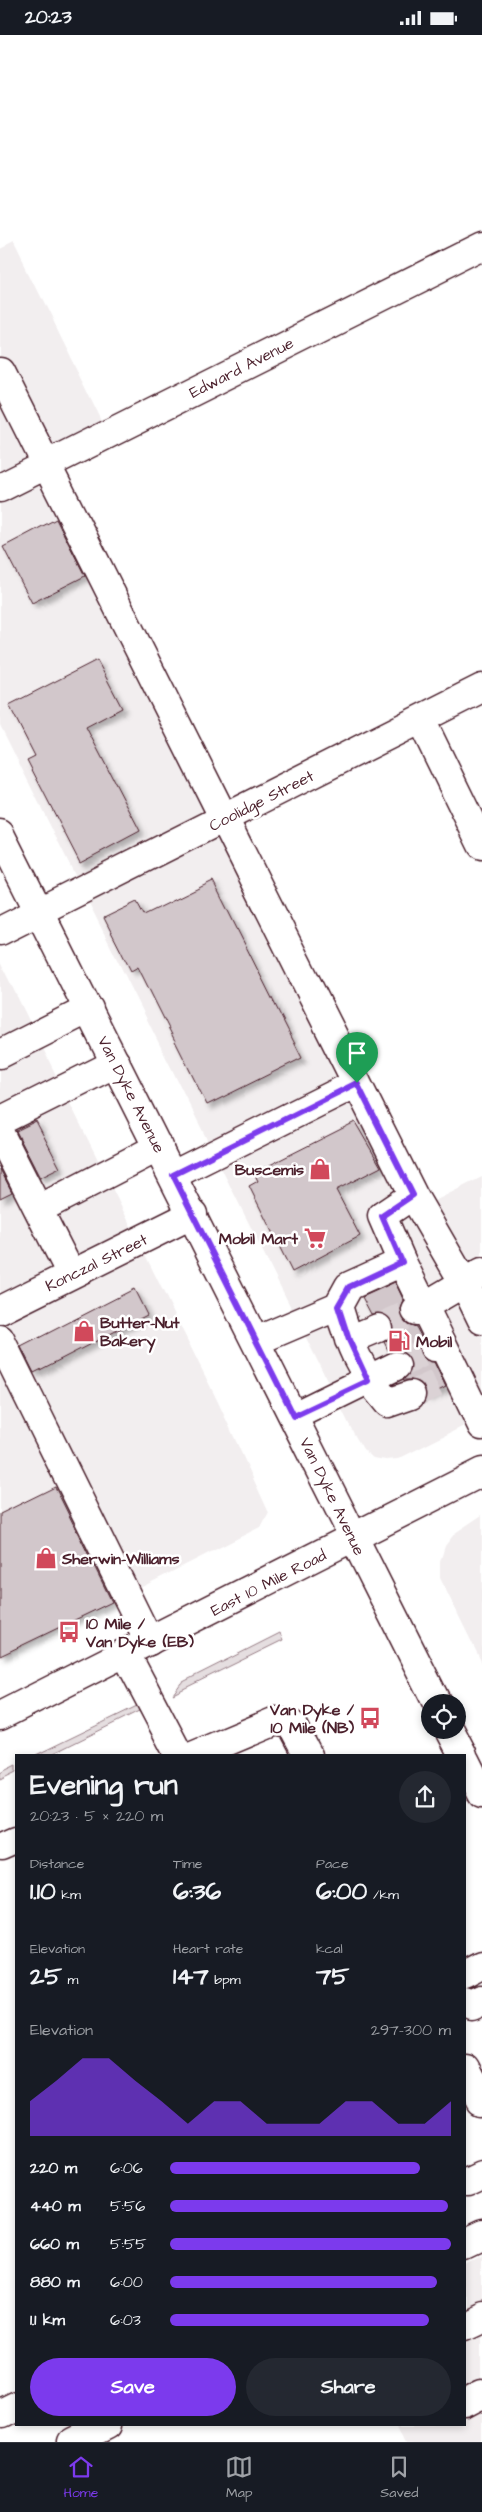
<!DOCTYPE html>
<html lang="en">
<head>
<meta charset="utf-8">
<style>
	body { margin:0; font-family:"Architects Daughter",sans-serif; background:#242831; color:#f1f3f6; height:100vh; display:flex; flex-direction:column; font-size:19px; white-space:nowrap }
	* { box-sizing:border-box; margin:0 }
	p { font-size:16px; color:#9ea1a6 }
	.icon { flex:none; width:28px; height:28px; fill:none; stroke:currentColor; stroke-width:2; stroke-linecap:round; stroke-linejoin:round }
	.map { position:relative; flex:1; overflow:hidden }
	.side { position:absolute; left:15px; top:1719px; width:451px; height:672px; display:flex; flex-direction:column; background:#171b24; border-radius:0px; box-shadow:0 2px 8px #0003 }
	.side>* { flex:none }
	.buttons { position:absolute; left:421px; top:1659px; display:grid; gap:10px }
	.buttons a { display:grid; place-items:center; width:45px; height:45px; border-radius:50%; background:#171b24; box-shadow:0 2px 8px #0003; font-size:25px }
	.pin { position:absolute; display:grid; place-items:center; width:42px; height:42px; color:#fff; margin:-51px -21px; border-radius:50% 50% 50% 0; rotate:-45deg; box-shadow:0 0 5px #0007 }
	.pin .icon { rotate:45deg }
	.round { display:grid; place-items:center; flex:none; width:52px; height:52px; border-radius:26px; background:#242831 }
	.headline { display:flex; align-items:center; justify-content:space-between; height:85px; padding:0 15px }
	h1 { font-size:28px; font-weight:700; line-height:38px }
	.metrics { display:grid; grid-template-columns:repeat(3,1fr); gap:8px; height:85px; padding:5px 15px }
	.metrics div { display:grid; align-content:center }
	.metrics b { font-size:25px; font-weight:700 }
	.metrics small { font-size:14px; font-weight:400 }
	.metrics p { font-size:14px }
	.chart { height:140px; padding:10px 15px }
	.chart p { display:flex; justify-content:space-between }
	.chart svg { width:100%; height:90px; margin-top:5px; fill:#7c3aed; opacity:.7 }
	.action { display:flex; gap:10px; margin-top:auto; padding:10px 15px }
	.action a { flex:1; height:58px; border-radius:30px; background:#7c3aed; color:#fff; font-size:20px; font-weight:700; line-height:58px; text-align:center }
	.action a+a { background:#242831; color:#f1f3f6 }
	ul { padding:0 15px; list-style:none; font-size:16px }
	li { display:grid; grid-template-columns:80px 60px 1fr; align-items:center; height:38px }
	li i { height:12px; border-radius:6px; background:#7c3aed }
	.status { display:flex; justify-content:space-between; align-items:center; height:35px; padding:0 25px; background:#171b24; direction:ltr }
	.status svg { height:14px; fill:currentColor }
	.dock { display:flex; justify-content:space-around; align-items:center; height:70px; border-top:1px solid #363941; background:#171b24; font-size:14px; color:#9ea1a6 }
	.dock a { display:grid; justify-items:center; gap:2px }
	.dock .selected { color:#7c3aed }
	.map>svg:first-child { display:block }
	.built { fill:#f2eeef }
	.green { fill:#e5dee0; stroke:#987e86 }
	.building { fill:#d2c7cb; stroke:#4a1f2b; filter:url(#shadow) }
	.lines { fill:none; stroke-linecap:round; stroke-linejoin:round }
	.minor-tunnel { stroke:#dbd2d5; stroke-width:28; stroke-dasharray:28 14; stroke-linecap:butt }
	.minor-casing { stroke:#4a1f2b; stroke-width:31 }
	.major-casing { stroke:#4a1f2b; stroke-width:31 }
	.minor { stroke:#fff; stroke-width:28 }
	.major { stroke:#fff; stroke-width:28 }
	.route-casing { stroke:#fff; stroke-width:10 }
	.route { stroke:#7c3aed; stroke-width:6 }
	.labels { text-anchor:middle; stroke-width:5; stroke-linejoin:round; paint-order:stroke }
	.street-label { font-size:16px; fill:#4a1f2b; stroke:#fff }
	.poi-label { font-size:16px; font-weight:bold; fill:#4a1f2b; stroke:#fff; text-anchor:start }
</style>
</head>
<body>
<div class="status"><b>20:23</b><svg viewBox="0 0 49 12"><path d="M0 12V9h3v3zM5 12V6h3v6zM10 12V3h3v9zM15 12V0h3v12zM26 1h20v11H26zM47 4h2v5h-2z"/></svg></div>
<div class="map">
<svg width="482" height="2407" viewBox="0 0 482 2407">
	<defs>
		<filter id="shadow"><feDropShadow dx="4.5" dy="4.5" stdDeviation="2.5" flood-color="#0004"/></filter>
	</defs>
	<rect width="100%" height="100%" fill="#fff"/>
	<filter id="ink" filterUnits="userSpaceOnUse"><feTurbulence type="fractalNoise" baseFrequency=".02" numOctaves="2"/><feDisplacementMap in="SourceGraphic" scale="10" xChannelSelector="R" yChannelSelector="G"/><feConvolveMatrix kernelMatrix="1 2 1 2 8 2 1 2 1" color-interpolation-filters="sRGB"/></filter>
	<g filter="url(#ink)">
		<path class="built" d="M14,208L102,387L33,423L411,1178L482,1142V1382L398,1424L386,1425L373,1423L363,1414L354,1399L0,690V215Z
			M0,927L218,1367L269,1478L262,1491L0,1624V1317L16,1309L0,1277Z
			M482,1480V1628L440,1543V1527L445,1511L455,1498Z
			M482,2220V2407H406L398,2390H465V2229Z"/>
		<path class="green" d="M280,1598L283,1605L173,1659L181,1648Z
			M137,1671L143,1674L50,1720H36Z
			M16,1730V1737L0,1745V1738Z"/>
		<path class="building" d="M56,484L85,541L32,568L3,512Z
			M97,625L122,673L86,692L140,796L80,828L27,725L35,721L9,670Z
			M213,846L302,1023L207,1070L138,932L131,936L104,883L137,867L144,880Z
			M36,1086L60,1133L40,1143L16,1096Z
			M355,1087L381,1132L336,1155L360,1201L292,1237L249,1151L258,1146L254,1138Z
			M0,1134L12,1157L0,1163Z
			M395,1247L404,1266L400,1276L402,1284L408,1289L416,1292L422,1303L418,1311L420,1319L426,1325L434,1327L446,1352L426,1362V1354L421,1348L413,1345H403L409,1339L411,1333L410,1324L404,1318L398,1316L389,1317L384,1307L390,1303L393,1296L392,1287L388,1281L381,1278L371,1279L362,1262Z
			M134,1254L147,1280L34,1338L21,1312Z
			M55,1452L112,1567L0,1621V1479Z"/>
		<g class="lines">
			<path class="minor-tunnel" d="M378,1293L416,1276
				M396,1331L434,1312
				M411,1360L449,1343"/>
			<g class="minor-casing">
				<path id="minor" d="M0,337L413,1160L464,1248L482,1285
					M0,453L482,212
					M421,685L482,810
					M0,896L482,653
					M0,1019L89,974
					M0,1086L116,1028
					M0,1099L71,1239
					M173,1140L357,1048
					M39,1174L159,1112
					M402,1227L382,1181L413,1160
					M338,1271C350,1311 360,1336 388,1368L411,1360
					M0,1275L193,1179
					M416,1276L482,1237
					M0,1304L149,1606
					M349,1305L378,1293
					M256,1306L338,1271L349,1251L402,1227L442,1308
					M434,1312L442,1308L482,1391
					M294,1381L396,1331
					M126,1619L179,1720
					M195,1720L276,1686L292,1690L308,1720
					M0,1813L16,1806
					M465,1939L482,1930
					M465,1967L471,1970L482,1965
					M465,2033L482,2066
					M465,2147L482,2139
					M465,2209L482,2201
					M465,2290L482,2282
					M465,2369L482,2360
					M0,2377L16,2369
					M72,2407L106,2390"/>
			</g>
			<g class="major-casing">
				<path id="major" d="M0,799L437,1668
					M0,1681L482,1437
					M450,1695L463,1720
					M465,1725L482,1759"/>
			</g>
			<use href="#minor" class="minor"/>
			<use href="#major" class="major"/>
		</g>
	</g>
	<g class="lines" filter="url(#ink)">
		<g class="route-casing">
			<path id="route" d="M357,1048L413,1160L382,1181L402,1227L349,1252L338,1271L349,1305L368,1346L294,1381L173,1140Z"/>
		</g>
		<use href="#route" class="route"/>
	</g>
	<defs>
		<g id="shop-bare" transform="scale(1.725)"><path d="M-5-2.5h2.3a2.7 3.5 0 0 1 5.4 0H5L5.5 6h-11ZM-1.5-2.5h3a1.5 2.3 0 0 0-3 0Z" fill="#d1495b" stroke="#fff" stroke-width="2.5" paint-order="stroke"/></g>
		<g id="supermarket-bare" transform="scale(1.725)"><path d="M-6-5.5h2.5l.6 2H6L4.5 2H-2.5L-4.4-4H-6ZM-1.5 3.2a1.3 1.3 0 1 0 .1 0ZM3 3.2a1.3 1.3 0 1 0 .1 0Z" fill="#d1495b" stroke="#fff" stroke-width="2.5" paint-order="stroke"/></g>
		<g id="fuel-bare" transform="scale(1.725)"><path d="M-5.5-6h7V0h2V4h1.3V-2.5L3-4.5l.8-.8L6-3V5H2.5V1h-1V6h-7ZM-4.2-4.7v3.2H.2V-4.7Z" fill="#d1495b" stroke="#fff" stroke-width="2.5" paint-order="stroke"/></g>
		<g id="bus-bare" transform="scale(1.725)"><path d="M-5-6H5V4H4V6H2V4H-2V6H-4V4H-5ZM-3.5-4V0h7V-4ZM-3.5 1.2v1.5H-2V1.2ZM2 1.2v1.5H3.5V1.2Z" fill="#d1495b" stroke="#fff" stroke-width="2.5" paint-order="stroke"/></g>
	</defs>
	<g fill-rule="evenodd">
		<use href="#shop-bare" x="320" y="1134"/>
		<use href="#supermarket-bare" x="315" y="1203"/>
		<use href="#shop-bare" x="84" y="1296"/>
		<use href="#fuel-bare" x="399" y="1306"/>
		<use href="#shop-bare" x="46" y="1523"/>
		<use href="#bus-bare" x="69" y="1597"/>
		<use href="#bus-bare" x="370" y="1683"/>
	</g>
	<g class="labels">
		<g class="street-label">
			<text transform="translate(241 332) rotate(-27)" y="6">Edward Avenue</text>
			<text transform="translate(261 765) rotate(-27)" y="6">Coolidge Street</text>
			<text transform="translate(132 1059) rotate(63)" y="6">Van Dyke Avenue</text>
			<text transform="translate(96 1227) rotate(-26)" y="6">Konczal Street</text>
			<text transform="translate(333 1461) rotate(64)" y="6">Van Dyke Avenue</text>
			<text transform="translate(268 1547) rotate(-27)" y="6">East 10 Mile Road</text>
		</g>
		<g class="poi-label">
			<text x="304" y="1140" text-anchor="end">Buscemis</text>
			<text x="298" y="1209" text-anchor="end">Mobil Mart</text>
			<text x="100" y="1293">Butter-Nut<tspan x="100" dy="18">Bakery</tspan></text>
			<text x="416" y="1312">Mobil</text>
			<text x="62" y="1529">Sherwin-Williams</text>
			<text x="86" y="1594">10 Mile /<tspan x="86" dy="18">Van Dyke (EB)</tspan></text>
			<text x="354" y="1680" text-anchor="end">Van Dyke /<tspan x="354" dy="18">10 Mile (NB)</tspan></text>
		</g>
	</g>
</svg>
<div class="buttons">
<a><svg class="icon" aria-label="locate" viewBox="0 0 24 24"><circle cx="12" cy="12" r="6"/><path d="M12 2v4M12 18v4M2 12h4M18 12h4"/></svg></a>
</div>
<div class="pin" style="left:357px;top:1048px;background:#1e9e55"><svg class="icon" aria-label="arrive" viewBox="0 0 24 24"><path d="M6 21V4h12l-3 4 3 4H6"/></svg></div>
<section class="side">
<div class="headline"><div><h1>Evening run</h1><p>20:23 · 5 × 220 m</p></div><a class="round"><svg class="icon" aria-label="share" viewBox="0 0 24 24"><path d="M12 15V3M7 8l5-5 5 5M5 13v7h14v-7"/></svg></a></div>
<div class="metrics">
<div><p>Distance</p><b>1.10<small> km</small></b></div>
<div><p>Time</p><b>6:36</b></div>
<div><p>Pace</p><b>6:00<small> /km</small></b></div>
</div>
<div class="metrics">
<div><p>Elevation</p><b>25<small> m</small></b></div>
<div><p>Heart rate</p><b>147<small> bpm</small></b></div>
<div><p>kcal</p><b>75</b></div>
</div>
<div class="chart"><p><span>Elevation</span>297–300 m</p>
<svg viewBox="0 0 160 44" preserveAspectRatio="none"><path d="M0 44V27L10 17L20 6L30 6L40 17L50 27L60 38L70 27L80 27L90 38L100 38L110 38L120 27L130 27L140 38L150 38L160 27V44z"/></svg>
</div>
<ul>
<li><b>220 m</b>6:06<i style="width:89%"></i></li>
<li><b>440 m</b>5:56<i style="width:99%"></i></li>
<li><b>660 m</b>5:55<i style="width:100%"></i></li>
<li><b>880 m</b>6:00<i style="width:95%"></i></li>
<li><b>1.1 km</b>6:03<i style="width:92%"></i></li>
</ul>
<div class="action"><a>Save</a><a>Share</a></div>
</section>
</div>
<nav class="dock">
<a class="selected"><svg class="icon" aria-label="home" viewBox="0 0 24 24"><path d="M3 11l9-7 9 7M6 9v11h12V9"/></svg>Home</a>
<a><svg class="icon" aria-label="map" viewBox="0 0 24 24"><path d="M3 6l6-2 6 2 6-2v14l-6 2-6-2-6 2zM9 4v14M15 6v14"/></svg>Map</a>
<a><svg class="icon" aria-label="saved" viewBox="0 0 24 24"><path d="M7 4h10v16l-5-4-5 4z"/></svg>Saved</a>
</nav>
</body>
</html>
